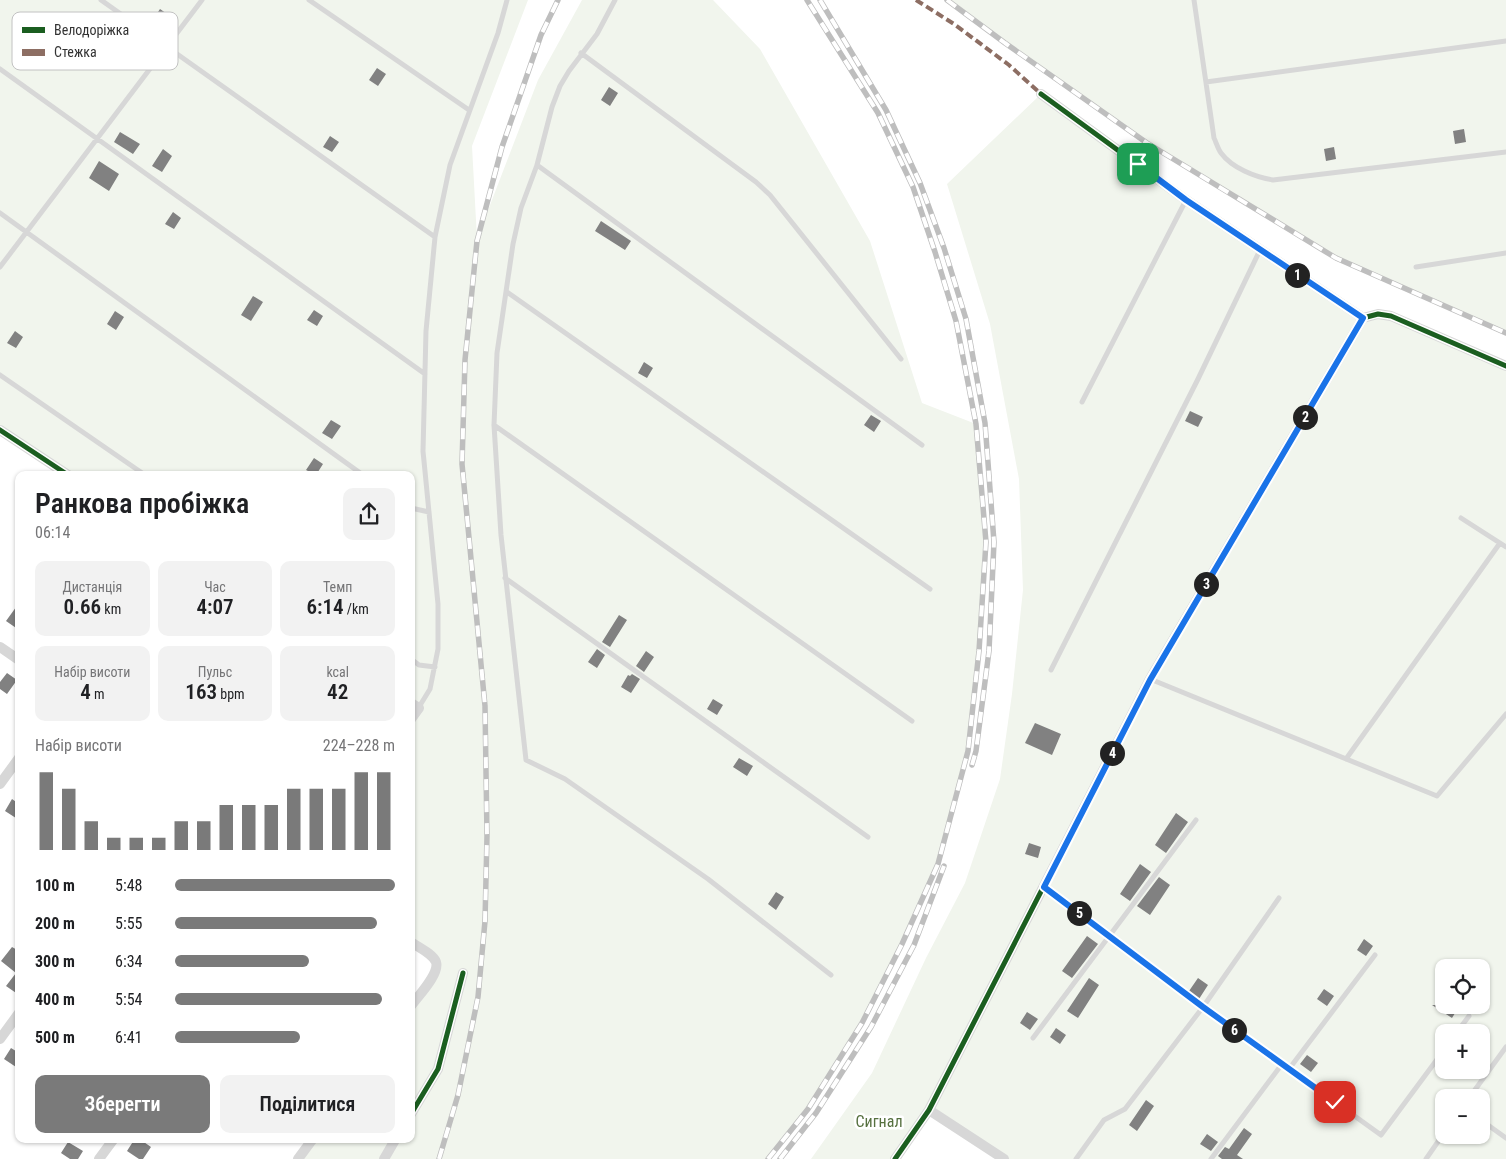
<!DOCTYPE html>
<html lang="uk">
<head>
<meta charset="utf-8">
<style>
	body { margin:0; font-family:"Roboto Condensed",sans-serif; background:#f2f2f2; color:#202124; height:100vh; display:flex; flex-direction:column; font-size:19px; white-space:nowrap }
	* { box-sizing:border-box; margin:0 }
	p { font-size:16px; color:#757577 }
	.icon { flex:none; width:28px; height:28px; fill:none; stroke:currentColor; stroke-width:2; stroke-linecap:round; stroke-linejoin:round }
	.map { position:relative; flex:1; overflow:hidden }
	.panel { position:absolute; left:15px; top:471px; width:400px; height:672px; display:flex; flex-direction:column; background:#fff; border-radius:10px; box-shadow:0 1px 4px #0004 }
	.panel>* { flex:none }
	.controls { position:absolute; left:1435px; top:959px; display:grid; gap:10px }
	.controls a { display:grid; place-items:center; width:55px; height:55px; border-radius:10px; background:#fff; box-shadow:0 1px 4px #0004; font-size:25px }
	.pin { position:absolute; display:grid; place-items:center; width:42px; height:42px; color:#fff; margin:-21px; border-radius:10px; box-shadow:0 2px 8px #0006 }
	.km { position:absolute; width:25px; height:25px; margin:-12px; border-radius:50%; background:#222; color:#fff; font-size:14px; line-height:25px; text-align:center }
	.round { display:grid; place-items:center; flex:none; width:52px; height:52px; border-radius:10px; background:#f2f2f2 }
	.overview { display:flex; align-items:center; justify-content:space-between; height:85px; padding:0 20px }
	h1 { font-size:28px; font-weight:600; line-height:38px }
	.figures { display:grid; grid-template-columns:repeat(3,1fr); gap:8px; height:85px; padding:5px 20px }
	.figures div { display:grid; align-content:center; border-radius:10px; background:#f2f2f2; text-align:center }
	.figures b { font-size:21px; font-weight:600 }
	.figures small { font-size:14px; font-weight:400 }
	.figures p { font-size:14px }
	.chart { height:140px; padding:10px 20px }
	.chart p { display:flex; justify-content:space-between }
	.chart svg { width:100%; height:90px; margin-top:5px; stroke:#7a7a7a; stroke-width:6 }
	.cta { display:flex; gap:10px; margin-top:auto; padding:10px 20px }
	.cta a { flex:1; height:58px; border-radius:10px; background:#7a7a7a; color:#fff; font-size:20px; font-weight:600; line-height:58px; text-align:center }
	.cta a+a { background:#f2f2f2; color:#202124 }
	ul { padding:0 20px; list-style:none; font-size:16px }
	li { display:grid; grid-template-columns:80px 60px 1fr; align-items:center; height:38px }
	li i { height:12px; border-radius:6px; background:#7a7a7a }
	.map>svg:first-child { display:block }
	.green { fill:#f1f5ed; fill-rule:evenodd }
	.building { fill:#818181 }
	.lines { fill:none; stroke-linecap:round; stroke-linejoin:round }
	.lane { stroke:#d7d7d7; stroke-width:5 }
	.street { stroke:#d7d7d7; stroke-width:10 }
	.rail-casing { stroke:#bebebe; stroke-width:5.5 }
	.rail { stroke:#fff; stroke-width:4; stroke-dasharray:11; stroke-linecap:butt }
	.quiet { stroke:#8d6e63; stroke-width:4; stroke-dasharray:8 4; stroke-linecap:butt }
	.cycleway-casing { stroke:#fff; stroke-width:8 }
	.cycleway { stroke:#1b5e20; stroke-width:5 }
	.route-casing { stroke:#fff; stroke-width:10 }
	.route { stroke:#1a73e8; stroke-width:6 }
	.labels { text-anchor:middle; stroke-width:5; stroke-linejoin:round; paint-order:stroke }
	.park-label { font-size:16px; fill:#56703f; stroke:#fff }
	.key { fill:#fff; stroke:#c2c2c2; stroke-width:1 }
	.key-label { font-size:14px; fill:#333 }
</style>
</head>
<body>
<div class="map">
<svg width="1506" height="1159" viewBox="0 0 1506 1159">
	<rect width="100%" height="100%" fill="#fff"/>
	<path class="green" d="M0,0H528L472,146L477,239L538,80L582,0H713L760,49L870,241L922,403L976,424L986,542L979,651L968,751L938,864L902,944L862,1023L808,1109L768,1159H298L312,1140H411V1006L436,962L411,942V719L418,708L411,703V475H69L0,429Z
		M947,0H1506V333L1336,258L1147,143L1005,43Z
		M1041,94L1363,318L1378,314L1506,366V1159H1004L929,1111L895,1159H811L872,1073L926,958L965,883L1000,779L1012,694L1023,590L1019,479L990,324L947,184ZM1444,968H1481V1005H1444ZM1444,1032H1481V1070H1444ZM1444,1098H1481V1135H1444Z"/>
	<path class="building" d="M160,9L173,18L163,33L150,24Z
		M377,68L386,74L378,86L369,80Z
		M609,87L618,93L610,106L601,100Z
		M1464,129L1466,142L1455,144L1453,131Z
		M120,132L140,144L133,154L114,142Z
		M330,136L339,142L332,152L323,147Z
		M1334,147L1336,159L1326,161L1324,149Z
		M163,149L172,156L162,172L152,166Z
		M99,161L119,174L109,191L89,178Z
		M173,212L181,218L174,229L165,224Z
		M601,221L631,241L625,250L595,231Z
		M253,296L263,302L251,321L241,315Z
		M314,310L323,316L317,326L307,320Z
		M115,311L124,317L116,330L107,324Z
		M15,331L23,337L16,348L7,343Z
		M644,362L653,368L647,378L638,373Z
		M1190,411L1203,417L1198,427L1185,421Z
		M871,415L881,421L874,432L864,425Z
		M331,420L341,426L332,439L322,433Z
		M314,458L323,464L316,475L306,470Z
		M19,603V630L6,621Z
		M619,615L627,620L610,647L602,642Z
		M597,649L605,655L597,668L588,662Z
		M646,651L654,657L644,672L636,666Z
		M7,673L17,680L7,694L0,689V682Z
		M632,674L640,679L631,693L621,687L628,675L630,676Z
		M713,699L723,705L717,715L707,709Z
		M1035,723L1061,734L1052,755L1025,743Z
		M739,758L753,766L747,776L733,767Z
		M12,799L19,804V820L5,811Z
		M1176,813L1188,822L1166,853L1155,845Z
		M1029,843L1041,847L1038,858L1025,854Z
		M1140,864L1151,872L1130,901L1120,894Z
		M1159,877L1170,885L1150,915L1137,906Z
		M776,892L784,897L776,910L768,904Z
		M1087,936L1098,944L1072,978L1062,971Z
		M1364,939L1373,946L1366,956L1357,950Z
		M12,947L19,951V995L6,986L16,973L1,961Z
		M1089,978L1099,985L1078,1018L1067,1011Z
		M1198,978L1208,985L1199,999L1189,991Z
		M1324,989L1334,996L1327,1006L1317,999Z
		M1432,1005H1460L1452,1018Z
		M1027,1012L1038,1019L1030,1030L1020,1023Z
		M1056,1028L1066,1035L1060,1044L1050,1037Z
		M11,1048L19,1053V1069L4,1059Z
		M1307,1055L1318,1063L1311,1072L1300,1064Z
		M1146,1100L1154,1106L1137,1131L1129,1125Z
		M1244,1128L1252,1134L1237,1155L1243,1159H1222L1218,1156L1225,1147L1229,1149Z
		M1207,1134L1218,1142L1211,1151L1200,1144Z
		M134,1140H141L151,1147L143,1159H139L127,1151Z
		M68,1142L83,1151L78,1159H70L61,1153Z"/>
	<g class="lines">
		<path class="lane" d="M101,0L435,237
			M309,0L469,110
			M615,0L597,34L569,71L560,86L552,107L537,165L521,208L513,244L497,353L494,425L501,535L526,760L565,779L708,879L831,975
			M1194,0L1214,138C1216,142 1218,149 1221,153C1232,168 1255,177 1273,180L1506,152
			M581,53L756,182L770,195L901,359
			M0,69L425,374
			M1206,82L1506,41
			M537,165L922,445
			M0,213L363,475
			M0,267L202,0
			M1416,267L1506,253
			M507,292L930,589
			M0,375L145,475
			M1082,402L1186,200
			M494,425L912,721
			M411,508L429,512
			M1461,518L1506,547
			M505,578L868,837
			M411,659L419,665L435,667
			M1051,670L1198,379L1260,250
			M1150,679L1437,796L1506,714
			M419,707L430,689L438,649V604L423,451L426,331L435,237L450,165L498,33L507,0
			M1346,759L1500,543
			M1044,887L1203,1007L1381,1135L1444,1050
			M1457,1032L1469,1016
			M1033,1038L1196,820
			M1289,1069L1375,955
			M1469,1098L1506,1047
			M1481,1120L1506,1138
			M1076,1159L1104,1120L1125,1109L1203,1007L1279,898
			M1211,1159L1282,1064
			M1426,1159L1444,1133"/>
		<path class="street" d="M1041,94L1186,200L1363,318
			M0,430L68,475
			M0,647L19,660
			M411,703L419,708L411,719
			M0,784L19,758
			M411,942C418,947 433,954 436,962C440,974 418,996 411,1006
			M0,1039L19,1013
			M929,1110L1004,1159
			M411,1114L438,1069L463,973
			M99,1159L113,1140
			M298,1159L312,1140
			M384,1159L395,1140
			M895,1159L929,1110L1150,679L1363,318L1378,314L1391,316L1506,366"/>
		<g class="rail-casing">
			<path id="rail" d="M820,0L886,110L920,183L944,248L966,319L985,423L994,542L989,651L976,751L972,765
				M947,0L1005,43L1147,143L1336,258L1506,333
				M439,1159L458,1095L478,997L485,921L487,836L485,706L462,464L465,360L477,241L502,147L541,35L558,0
				M768,1159L808,1109L862,1023L902,944L938,864L968,751L979,651L986,542L976,424L956,321L935,252L913,187L878,113L807,0
				M780,1159L816,1113L871,1027L914,945L944,866"/>
		</g>
		<use href="#rail" class="rail"/>
		<path class="quiet" d="M916,0L954,24L1009,65L1041,94"/>
		<g class="cycleway-casing">
			<path id="cycleway" d="M1041,94L1186,200L1363,318
				M0,430L68,475
				M411,1114L438,1069L463,973
				M895,1159L929,1110L1150,679L1363,318L1378,314L1391,316L1506,366"/>
		</g>
		<use href="#cycleway" class="cycleway"/>
	</g>
	<g class="lines">
		<g class="route-casing">
			<path id="route" d="M1138,164L1186,200L1363,318L1150,680L1044,887L1203,1007L1335,1102"/>
		</g>
		<use href="#route" class="route"/>
	</g>
	<g class="labels">
		<g class="park-label">
			<text x="879" y="1127">Сигнал</text>
		</g>
	</g>
	<rect x="12" y="12" width="166" height="58" rx="8" class="key"/>
	<rect x="22" y="27" width="23" height="6" fill="#1b5e20"/>
	<rect x="22" y="49" width="23" height="7" fill="#8d6e63"/>
	<g class="key-label">
		<text x="54" y="35">Велодоріжка</text>
		<text x="54" y="57">Стежка</text>
	</g>
</svg>
<div class="controls">
<a><svg class="icon" aria-label="locate" viewBox="0 0 24 24"><circle cx="12" cy="12" r="6"/><path d="M12 2v4M12 18v4M2 12h4M18 12h4"/></svg></a>
<a>+</a>
<a>−</a>
</div>
<div class="pin" style="left:1138px;top:164px;background:#1e9e55"><svg class="icon" aria-label="arrive" viewBox="0 0 24 24"><path d="M6 21V4h12l-3 4 3 4H6"/></svg></div>
<div class="pin" style="left:1335px;top:1102px;background:#d93025"><svg class="icon" aria-label="check" viewBox="0 0 24 24"><path d="M5 12l5 5 9-10"/></svg></div>
<b class="km" style="left:1297px;top:275px">1</b>
<b class="km" style="left:1305px;top:417px">2</b>
<b class="km" style="left:1206px;top:584px">3</b>
<b class="km" style="left:1112px;top:753px">4</b>
<b class="km" style="left:1079px;top:913px">5</b>
<b class="km" style="left:1234px;top:1030px">6</b>
<section class="panel">
<div class="overview"><div><h1>Ранкова пробіжка</h1><p>06:14</p></div><a class="round"><svg class="icon" aria-label="share" viewBox="0 0 24 24"><path d="M12 15V3M7 8l5-5 5 5M5 13v7h14v-7"/></svg></a></div>
<div class="figures">
<div><p>Дистанція</p><b>0.66<small> km</small></b></div>
<div><p>Час</p><b>4:07</b></div>
<div><p>Темп</p><b>6:14<small> /km</small></b></div>
</div>
<div class="figures">
<div><p>Набір висоти</p><b>4<small> m</small></b></div>
<div><p>Пульс</p><b>163<small> bpm</small></b></div>
<div><p>kcal</p><b>42</b></div>
</div>
<div class="chart"><p><span>Набір висоти</span>224–228 m</p>
<svg viewBox="0 0 160 44" preserveAspectRatio="none"><path d="M5 44V6M15 44V14M25 44V30M35 44V38M45 44V38M55 44V38M65 44V30M75 44V30M85 44V22M95 44V22M105 44V22M115 44V14M125 44V14M135 44V14M145 44V6M155 44V6"/></svg>
</div>
<ul>
<li><b>100 m</b>5:48<i style="width:100%"></i></li>
<li><b>200 m</b>5:55<i style="width:92%"></i></li>
<li><b>300 m</b>6:34<i style="width:61%"></i></li>
<li><b>400 m</b>5:54<i style="width:94%"></i></li>
<li><b>500 m</b>6:41<i style="width:57%"></i></li>
</ul>
<div class="cta"><a>Зберегти</a><a>Поділитися</a></div>
</section>
</div>
</body>
</html>
